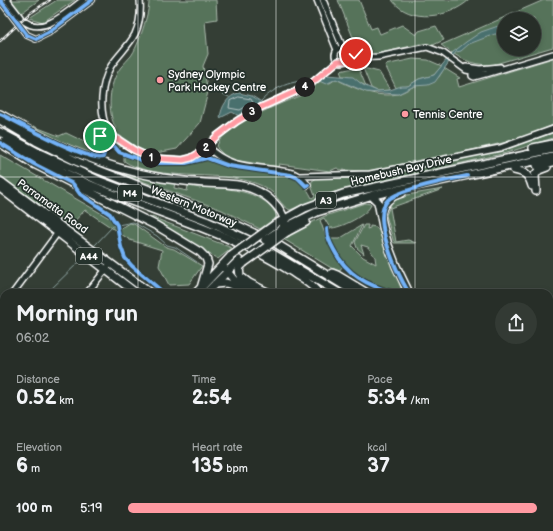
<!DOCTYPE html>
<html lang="en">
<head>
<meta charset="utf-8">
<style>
	body { margin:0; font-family:"Balsamiq Sans",sans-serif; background:#333a34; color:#f1f3f6; height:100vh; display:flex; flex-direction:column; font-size:15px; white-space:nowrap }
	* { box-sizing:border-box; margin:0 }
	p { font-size:13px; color:#a4a8a8 }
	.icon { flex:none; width:22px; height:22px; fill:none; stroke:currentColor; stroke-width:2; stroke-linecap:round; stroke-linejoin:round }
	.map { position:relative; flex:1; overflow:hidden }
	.sheet { position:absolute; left:0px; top:289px; width:553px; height:242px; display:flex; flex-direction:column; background:#272e28; border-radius:12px 12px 0 0; box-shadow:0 2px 6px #0003,0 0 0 1px #434a45 }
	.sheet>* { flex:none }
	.controls { position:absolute; left:497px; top:12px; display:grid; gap:8px }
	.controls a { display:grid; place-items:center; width:44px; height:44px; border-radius:50%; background:#272e28; box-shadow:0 2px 6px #0003,0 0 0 1px #434a45; font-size:20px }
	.pin { position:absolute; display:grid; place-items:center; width:34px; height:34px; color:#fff; margin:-17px; border:2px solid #fff; border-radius:50%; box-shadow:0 1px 4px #0007 }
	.km { position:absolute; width:20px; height:20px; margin:-10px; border-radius:50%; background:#222; color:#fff; font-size:11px; line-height:20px; text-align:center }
	.round { display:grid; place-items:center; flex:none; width:42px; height:42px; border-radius:21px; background:#333a34 }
	.overview { display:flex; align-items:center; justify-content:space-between; height:68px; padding:0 16px }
	h1 { font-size:22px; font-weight:800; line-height:30px }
	.stats { display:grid; grid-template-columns:repeat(3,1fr); gap:6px; height:68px; padding:4px 16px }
	.stats div { display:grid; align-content:center }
	.stats b { font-size:20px; font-weight:800 }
	.stats small { font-size:11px; font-weight:400 }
	.stats p { font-size:11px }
	ul { padding:0 16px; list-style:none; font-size:13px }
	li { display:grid; grid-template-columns:64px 48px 1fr; align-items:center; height:30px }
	li i { height:10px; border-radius:5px; background:#ff9aa2 }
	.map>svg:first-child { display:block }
	.green { fill:#56735a; stroke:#aab9ac; fill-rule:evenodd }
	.water { fill:#4a6f6e; stroke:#92a9a8 }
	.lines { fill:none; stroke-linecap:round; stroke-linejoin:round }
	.shore { stroke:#b7c5c5; stroke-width:1 }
	.stream { stroke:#92a9a8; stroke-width:1 }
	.minor-casing { stroke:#fff; stroke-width:8 }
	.highway-casing { stroke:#fff; stroke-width:10 }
	.minor { stroke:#26332d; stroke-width:5 }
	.highway { stroke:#26332d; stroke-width:7 }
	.rail-casing { stroke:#fff; stroke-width:2.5 }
	.rail { stroke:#26332d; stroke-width:1; stroke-dasharray:3; stroke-linecap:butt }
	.highway-bridge-casing { stroke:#fff; stroke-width:10; stroke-linecap:butt }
	.highway-bridge { stroke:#26332d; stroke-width:7 }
	.cycleway-casing { stroke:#26332d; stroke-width:6 }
	.cycleway { stroke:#73b2f8; stroke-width:4 }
	.route-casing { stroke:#fff; stroke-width:8 }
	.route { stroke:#ff9aa2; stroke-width:5 }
	.grid { fill:none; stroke:#fff; stroke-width:1; stroke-opacity:0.55 }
	.poi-dot { fill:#ff9aa2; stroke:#26332d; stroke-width:1.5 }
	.labels { text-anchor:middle; stroke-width:3.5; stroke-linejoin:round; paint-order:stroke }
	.shield { fill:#26332d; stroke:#bec2c0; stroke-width:1 }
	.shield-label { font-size:10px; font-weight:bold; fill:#fff }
	.poi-label { font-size:11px; fill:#fff; stroke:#26332d; text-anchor:start }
	.street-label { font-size:11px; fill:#fff; stroke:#26332d }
</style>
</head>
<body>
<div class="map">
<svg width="553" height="531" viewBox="0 0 553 531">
	<rect width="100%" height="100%" fill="#343e35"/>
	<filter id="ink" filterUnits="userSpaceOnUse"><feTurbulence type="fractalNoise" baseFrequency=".025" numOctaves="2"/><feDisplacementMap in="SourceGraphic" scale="8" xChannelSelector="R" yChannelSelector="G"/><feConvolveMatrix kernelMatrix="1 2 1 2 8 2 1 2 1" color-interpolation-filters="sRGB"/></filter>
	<g filter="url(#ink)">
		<path class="green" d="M10,0H39L20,14Z
			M57,0H75L43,22L29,18Z
			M149,0H216L217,19L205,21L208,54L203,66L208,92L200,123L177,149L156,153L141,150L114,132L116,129C107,112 108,84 121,67C124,63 128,60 131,56C138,47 150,11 149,0Z
			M338,0H359L371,29L377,27L380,34L402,25L416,35L419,31L436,26L444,40L431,46L420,44L373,55H360Z
			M392,0H469C449,18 410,24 392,0Z
			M544,0H553V47L492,65C469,65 459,58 441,45ZM504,19H534V49H504Z
			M553,58V125L520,139L405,165L404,164L370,171L341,170L337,168L330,171L279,164L278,167L228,159L217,148C216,128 287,101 304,94L308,91H311L319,81L330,83L336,79C355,89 377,98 398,94C404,92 410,88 415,86C431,82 436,85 444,68L460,78L457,79L459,87Z
			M413,59L428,60L442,66L434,75L419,79L408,86L396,88L385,65Z
			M358,67L366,86L347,76H342L340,71Z
			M363,68L379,72L390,90L377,91L371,88Z
			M33,126L59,136L66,133L87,143L88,138L106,142L113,139L123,146L117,148L115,145L107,148L101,155H97L62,142Z
			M553,133V138L506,153L334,192L290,210C283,207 279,199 273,193C264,185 250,181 239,179C207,173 150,179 124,161V155L150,163L185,164L206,159H211L228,167L288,176C300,180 306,186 312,198L315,196L311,185L312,181L317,178L369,177L413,170L497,151Z
			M0,155L111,219L120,229L130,223L134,224L166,247L174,249L202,266L189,284L169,285L159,266L162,250L130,240L85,210L70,226L0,176Z
			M117,172L175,183L174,188L187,191L188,186L200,188L205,186C228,189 268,191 277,217L260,229L222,210Z
			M443,189L390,208L396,242L408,240L416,243H394L386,215L392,202L407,195Z
			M365,203L371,204C370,214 339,229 330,228L324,218L320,220L327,240L343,266L338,272L280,237L325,216Z
			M149,216L232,248L218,259L148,219Z
			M362,225L352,246L363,257L376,264L375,257L368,247L361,245L364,254L357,248L355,242L364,225H368L367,229L370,228V226L376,227L379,231L403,293C397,293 391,290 385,289C356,280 342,266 329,239H339Z"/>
		<path class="water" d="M504,24V35L495,34L469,44L461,51L456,52L435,82L428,85L414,86L398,94L366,92L336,79L326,84L319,81L326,75L353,77L363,85L377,91L390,90L401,86H408L419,79L434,75L452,53L466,42L481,32Z
			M239,93L252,96L263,103L239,116L232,112L220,118C221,107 228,95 239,93Z"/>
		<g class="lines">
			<path class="shore" d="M239,97L251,99L253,103L240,110L229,108L230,101Z"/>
			<path class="stream" d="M221,93L229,97
				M261,101C276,86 291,81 312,80
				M129,205L217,237
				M95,245L113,226L133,222L157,236L167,245L175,247L197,262
				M271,290L275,293
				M47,293L83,258
				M0,360L1,359
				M489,531L492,527"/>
			<g class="minor-casing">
				<path id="minor" d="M0,0L27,35L36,39L48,33L92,0
					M7,0L20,17
					M317,0L337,50
					M323,0L343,48
					M24,21C43,36 67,12 83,0
					M335 55a7 7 0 1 1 14 0a7 7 0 1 1-14 0Z
					M346,61L353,58L378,57L427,47L443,53L466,70L486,74L553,54
					M466,67L480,69L500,67
					M472,69V76L474,77L485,74
					M100.5 134a5.5 5.5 0 1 1 11 0a5.5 5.5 0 1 1-11 0Z
					M108,130C98,112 101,83 111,66C118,55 129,46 135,34C140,23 141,12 140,0
					M109,138L117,139L134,150L151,158L183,160L191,158L201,152L217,136L237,121L255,110L308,86L338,61
					M207,146C230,172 262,165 293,173L302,178L308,185
					M300,176L370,174L500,148L553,129
					M13,293L59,231
					M87,293L111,263
					M0,310L4,305
					M0,349L4,352
					M0,409L4,403
					M451,531L454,527"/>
			</g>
			<g class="highway-casing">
				<path id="highway" d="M0,114C54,145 100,167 162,178C176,180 190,182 205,183C221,184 240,183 255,190C269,196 282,208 285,222L282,229
					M0,120L36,141L78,162L224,219L275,243L356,293
					M0,132L41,154L100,181L206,221L253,242L339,293
					M5,140C31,156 58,170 86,183C155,213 228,231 292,272C300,278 313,284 318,293
					M0,143L34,164L157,226L200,252L206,258L208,264L201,288
					M533,148L553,144
					M537,165L553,162
					M514,170C525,172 529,175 532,186
					M0,181L150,293
					M0,188L136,293
					M536,191L535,175L539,170L547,167
					M372,196L378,202L383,227L388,245L396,266L409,293
					M381,214C383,202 391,196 402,193
					M274,225L305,208L343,194L553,149
					M282,229L317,212L373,195L553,157
					M287,232L306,222
					M244,263L239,268L240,276L249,283L269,293
					M225,269L234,280L254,293
					M332,273L337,275L367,293
					M215,284L226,283L240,288
					M196,293L231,256
					M206,293L239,260
					M549,435L553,439
					M549,447L553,450
					M549,464L553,468
					M549,475L553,478
					M549,483L553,486
					M549,492L553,496
					M435,527L440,531
					M443,527L448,531
					M0,528L4,522
					M12,531L15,527
					M21,531L24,527
					M42,531L45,527"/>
			</g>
			<use href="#minor" class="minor"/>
			<use href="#highway" class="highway"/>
			<g class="rail-casing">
				<path id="rail" d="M0,41L29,14L50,0"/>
			</g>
			<use href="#rail" class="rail"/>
			<g class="highway-bridge-casing">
				<path id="highway-bridge" d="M265,240L282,229
					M231,256L274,225
					M244,263L287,232"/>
			</g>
			<use href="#highway-bridge" class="highway-bridge"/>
			<g class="cycleway-casing">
				<path id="cycleway" d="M0,0L27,35L36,39L48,33L92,0
					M0,114C18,122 88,162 103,157L105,150L114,146L119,152L150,163H186L207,158L229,166L291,175L298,178L306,186L308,185
					M0,143L34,164L73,184L80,194L110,214L117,225L121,247L125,258L132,266L164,293
					M327,229C327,237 330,243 334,250C347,275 367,285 394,293
					M409,293C398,275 370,217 388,200C398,190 451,179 467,176"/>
			</g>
			<use href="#cycleway" class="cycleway"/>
		</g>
	</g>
	<g class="lines" filter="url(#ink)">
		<g class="route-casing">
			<path id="route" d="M100,136L104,140L116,138L134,150L151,158L183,160L191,158L201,152L217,136L237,121L255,110L308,86L338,61H346L349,56L347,50L356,54"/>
		</g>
		<use href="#route" class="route"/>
	</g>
	<path class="grid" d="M138,0V293M276,0V293M415,0V293M0,177H553M0,354H4M549,354H553M138,527V531M276,527V531M415,527V531"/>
	<g class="poi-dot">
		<circle cx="160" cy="80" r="4"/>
		<circle cx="405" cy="114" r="4"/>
	</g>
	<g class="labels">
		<g class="shield">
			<rect x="118" y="185" width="24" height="16" rx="3"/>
			<rect x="316" y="192" width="20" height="16" rx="3"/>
			<rect x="76" y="248" width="26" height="16" rx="3"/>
		</g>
		<g class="shield-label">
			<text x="130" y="197">M4</text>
			<text x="326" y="204">A3</text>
			<text x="89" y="260">A44</text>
		</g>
		<g class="poi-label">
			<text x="168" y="78">Sydney Olympic<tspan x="168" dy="13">Park Hockey Centre</tspan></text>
			<text x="413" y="118">Tennis Centre</text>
		</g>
		<g class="street-label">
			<text transform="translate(401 170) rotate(-13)" y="4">Homebush Bay Drive</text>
			<text transform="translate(53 206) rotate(36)" y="4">Parramatta Road</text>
			<text transform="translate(194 206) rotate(22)" y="4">Western Motorway</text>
		</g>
	</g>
</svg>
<div class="controls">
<a><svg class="icon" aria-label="layers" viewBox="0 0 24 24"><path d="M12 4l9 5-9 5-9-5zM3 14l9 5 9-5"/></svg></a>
</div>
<div class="pin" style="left:100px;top:136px;background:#1e9e55"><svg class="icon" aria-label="arrive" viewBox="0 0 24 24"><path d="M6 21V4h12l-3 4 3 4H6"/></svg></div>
<div class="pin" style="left:356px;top:54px;background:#d93025"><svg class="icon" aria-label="check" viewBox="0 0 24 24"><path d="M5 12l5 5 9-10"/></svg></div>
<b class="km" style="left:151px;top:158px">1</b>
<b class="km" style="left:206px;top:148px">2</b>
<b class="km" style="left:252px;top:112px">3</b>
<b class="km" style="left:305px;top:87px">4</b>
<section class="sheet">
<div class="overview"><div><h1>Morning run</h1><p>06:02</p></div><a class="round"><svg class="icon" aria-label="share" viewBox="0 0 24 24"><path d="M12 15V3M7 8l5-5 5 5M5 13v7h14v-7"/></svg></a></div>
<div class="stats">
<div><p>Distance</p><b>0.52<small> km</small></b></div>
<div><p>Time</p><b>2:54</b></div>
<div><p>Pace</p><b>5:34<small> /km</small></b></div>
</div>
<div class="stats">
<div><p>Elevation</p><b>6<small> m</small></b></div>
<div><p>Heart rate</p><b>135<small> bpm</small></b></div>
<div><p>kcal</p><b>37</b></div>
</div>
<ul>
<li><b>100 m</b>5:19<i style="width:100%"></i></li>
</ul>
</section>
</div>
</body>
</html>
